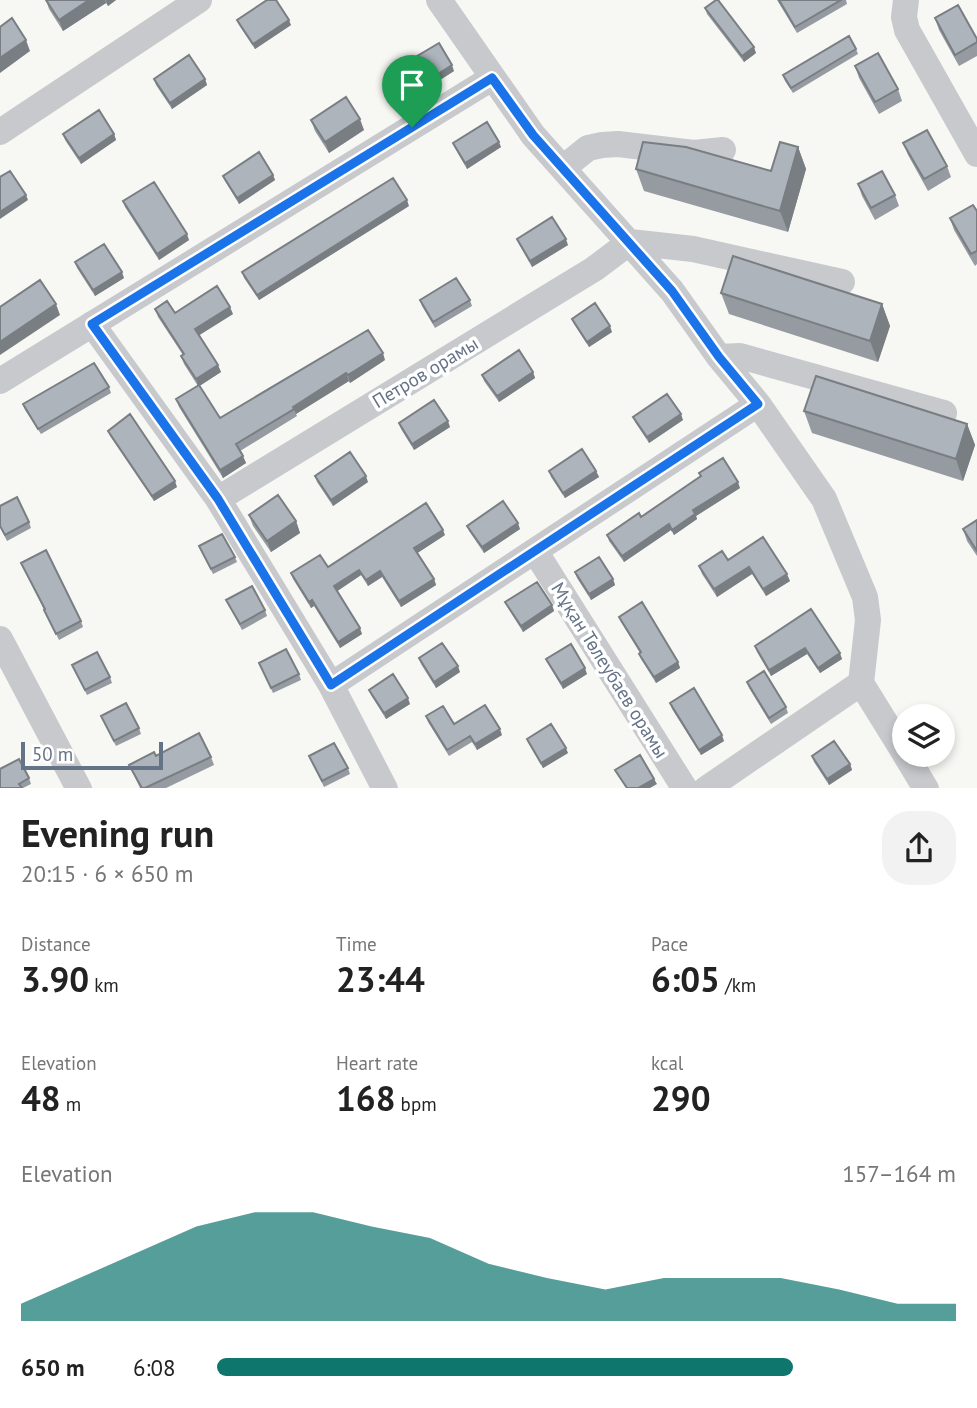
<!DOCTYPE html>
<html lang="en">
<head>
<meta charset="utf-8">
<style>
	body { margin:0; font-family:"PT Sans",sans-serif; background:#f2f2f2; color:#222; height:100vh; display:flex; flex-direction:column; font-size:26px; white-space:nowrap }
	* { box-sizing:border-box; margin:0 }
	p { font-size:23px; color:#767676 }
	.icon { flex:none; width:38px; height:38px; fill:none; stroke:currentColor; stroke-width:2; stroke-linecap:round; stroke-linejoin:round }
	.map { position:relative; height:788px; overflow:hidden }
	.details { display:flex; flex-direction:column; background:#fff; flex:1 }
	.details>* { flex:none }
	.buttons { position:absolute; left:892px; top:704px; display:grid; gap:14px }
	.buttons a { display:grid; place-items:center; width:63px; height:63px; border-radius:50%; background:#fff; box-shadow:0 4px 10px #0003; font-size:35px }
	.scale { position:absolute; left:21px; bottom:18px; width:142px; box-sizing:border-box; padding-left:7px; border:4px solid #657386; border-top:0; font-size:19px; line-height:24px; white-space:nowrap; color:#657386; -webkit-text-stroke:5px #fff; paint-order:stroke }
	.pin { position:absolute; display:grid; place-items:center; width:60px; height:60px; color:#fff; margin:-72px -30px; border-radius:50% 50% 50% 0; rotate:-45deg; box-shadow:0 0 7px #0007 }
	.pin .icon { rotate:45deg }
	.round { display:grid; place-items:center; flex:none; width:74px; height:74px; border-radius:28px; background:#f2f2f2 }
	.summary { display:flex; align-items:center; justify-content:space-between; height:119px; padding:0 21px }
	h1 { font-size:38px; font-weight:700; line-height:52px }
	.metrics { display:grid; grid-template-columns:repeat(3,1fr); gap:10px; height:119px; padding:7px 21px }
	.metrics div { display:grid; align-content:center }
	.metrics b { font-size:35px; font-weight:700 }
	.metrics small { font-size:19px; font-weight:400 }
	.metrics p { font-size:19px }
	.chart { height:196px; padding:14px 21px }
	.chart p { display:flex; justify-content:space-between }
	.chart svg { width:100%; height:126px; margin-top:7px; fill:#0f766e; opacity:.7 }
	ul { padding:0 21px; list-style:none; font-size:23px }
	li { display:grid; grid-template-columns:112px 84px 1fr; align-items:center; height:52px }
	li i { height:18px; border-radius:9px; background:#0f766e }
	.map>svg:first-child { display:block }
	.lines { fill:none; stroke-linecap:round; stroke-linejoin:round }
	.minor { stroke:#c7c9cd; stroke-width:26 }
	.wall { fill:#959ba1 }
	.shaded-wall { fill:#797e83 }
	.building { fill:#adb4bb; stroke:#797e83; stroke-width:2 }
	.route-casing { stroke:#fff; stroke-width:14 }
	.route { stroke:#1a73e8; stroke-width:9 }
	.labels { text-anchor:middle; stroke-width:7; stroke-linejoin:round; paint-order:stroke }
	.street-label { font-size:19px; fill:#657386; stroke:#fff }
</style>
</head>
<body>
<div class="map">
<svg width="977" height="789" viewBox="0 0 977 789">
	<rect width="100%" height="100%" fill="#f7f7f4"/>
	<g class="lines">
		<path class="minor" d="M439,0L533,135L672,291L719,357L758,404L824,499L865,597L868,620L861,683L905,754
			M906,0L904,17L907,30L977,154
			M0,132L199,0
			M563,168L588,148L602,145L618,144L694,153L723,150
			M92,324L218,499L331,685L385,789
			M719,357L740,356L944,413
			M0,381L492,78
			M218,499L594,269L630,242L693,249L842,282
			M535,551L685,789
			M0,639L79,789
			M331,685L758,404
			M905,754L926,789
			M706,789L861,683"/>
	</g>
	<path class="wall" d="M46,0H116L108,6L106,3L63,31L49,9Z
		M777,0H846L847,4L797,33Z
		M705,8L756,53L744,62L707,14Z
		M935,18L977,39V56L959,66L939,30Z
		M237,20L291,25L255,49L239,25Z
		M856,49L858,54L793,93L785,81L783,75Z
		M402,65L454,71L418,94L404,71Z
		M855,66L898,89L902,101L879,114L859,78Z
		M154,79H205L207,85L172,109L156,85Z
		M311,120L364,130L329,153L315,131Z
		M63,134H114L116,140L81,164L65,140Z
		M453,143L501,147L467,169L455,148Z
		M903,143L947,166L951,177L928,191L908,155Z
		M798,147L806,169L788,232L644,191L636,169L771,171Z
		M273,175L275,180L239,204L225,181L223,176Z
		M858,184L895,195L899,206L875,220L862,196Z
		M123,201L189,240L159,260L125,207Z
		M409,206L259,300L244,278L242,272Z
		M977,211V264L975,266L954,230L950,218Z
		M517,239L568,245L532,267L519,244Z
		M75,262L124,278L95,296L77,268Z
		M721,293L882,304L890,326L878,362L729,314Z
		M420,300H470L472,306L435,328L422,306Z
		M155,309L175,313L233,314L199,335L221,372L199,386L220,418L385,360L350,383L349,381L296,414L297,416L240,451L246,463L223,478L179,407L176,399L198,386L184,364L181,356L183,355L158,317Z
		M572,319L612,332L589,347L574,324Z
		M533,372L535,378L499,402L484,381L482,375Z
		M109,387L111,393L41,434L25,410L23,404Z
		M804,411L967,424L975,445L963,481L812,433Z
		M633,417L683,420L649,443L635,422Z
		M399,423L450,427L414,450L401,429Z
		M108,431L177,487L154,501L110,436Z
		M549,471H596L599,477L565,498L551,477Z
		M699,473L740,488L696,516L697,519L674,535L671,530L624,562L609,541L607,535L641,517L701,477Z
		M315,476L368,482L333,506L317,482Z
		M0,506L29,522L31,528L7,541L0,527Z
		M249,515L296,521L300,533L271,552L253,526Z
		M977,520V556L967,541L963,529Z
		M467,526L520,529L484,553L469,531Z
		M445,535L417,553L434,579L436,585L401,607L382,577L368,586L361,575L337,591L362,634L340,648L314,606L311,608L293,579L291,573L328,567Z
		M199,546L235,557L237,562L213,574Z
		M728,560L790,581L766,596L752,574L717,597L702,574L699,566Z
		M21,563L81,621L83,627L59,640Z
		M575,572L613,579L615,585L591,600L577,578Z
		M226,600L265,610L267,616L242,630Z
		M505,602L552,605L554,611L523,632L508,608Z
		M811,609L842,659L820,673L807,654L771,676L757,652L755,646Z
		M619,617L678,662L680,668L656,683L641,659L639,654L640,653L621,622Z
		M419,658L460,672L436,688L421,664Z
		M546,659L587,674L563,689L549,665Z
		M259,663L299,674L301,680L273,693Z
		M72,665L110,677L112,683L87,695Z
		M747,682L786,707L788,713L771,724L749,688Z
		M369,690L410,704L386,719L371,695Z
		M670,703L724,741L701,755L672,709Z
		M101,716L139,728L141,734L116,746Z
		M426,716L454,724L502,735L477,750L472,742L449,756L428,722Z
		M527,739L568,753L543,768L529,744Z
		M156,756L211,757L214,765L166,788H140L129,765Z
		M309,756L348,768L350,774L324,787Z
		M812,756L850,764L852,770L829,785L814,762Z
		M29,778L31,784L23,788H0Z"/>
	<path class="shaded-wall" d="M89,0H105L106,3L63,31L59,20Z
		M106,0H116L108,6Z
		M289,20L291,25L255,49L253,44Z
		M26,40L30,51L0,73V58Z
		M754,47L756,53L744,62L742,56Z
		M452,65L454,71L418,94L416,88Z
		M205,79L207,85L172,109L170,103Z
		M360,119L364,130L329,153L325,142Z
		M114,134L116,140L81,164L79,158Z
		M499,142L501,147L467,169L465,163Z
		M798,147L806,169L788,232L780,211Z
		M273,175L275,180L239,204L237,198Z
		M26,195L28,200L0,219V212Z
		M407,200L409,206L259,300L257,295Z
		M187,234L189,240L159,260L157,254Z
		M566,239L568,245L532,267L530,261Z
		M122,272L124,278L95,296L93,290Z
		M56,304L60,315L0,355V342Z
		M882,304L890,326L878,362L870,341Z
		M230,307L233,314L198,336L195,329Z
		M610,326L612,332L589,347L587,342Z
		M383,353L385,360L350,383L348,375Z
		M218,365L221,372L198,387L196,379Z
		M533,372L535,378L499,402L497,396Z
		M346,373L349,381L296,414L293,407Z
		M681,414L683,420L649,443L647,437Z
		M448,421L450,427L414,450L412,444Z
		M967,424L975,445L963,481L956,459Z
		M243,456L246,463L223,478L220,470Z
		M596,471L599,477L565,498L563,493Z
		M366,476L368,482L333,506L331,500Z
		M175,481L177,487L154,501L152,496Z
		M738,482L740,488L696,516L697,519L674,535L672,530L693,510Z
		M296,521L300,533L271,552L267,541Z
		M518,523L520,529L484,553L482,547Z
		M669,524L671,530L624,562L622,556Z
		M443,530L445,535L416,554L414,548Z
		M749,567L752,574L717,597L714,589Z
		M359,570L361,575L336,592L334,586Z
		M380,571L382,577L368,586L366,580Z
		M787,574L790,581L766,596L763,589Z
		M434,579L436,585L401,607L399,601Z
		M613,579L615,585L591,600L589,594Z
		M312,600L314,606L311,608L309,602Z
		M552,605L554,611L523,632L521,626Z
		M360,628L362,634L340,648L338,642Z
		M805,648L807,654L771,676L769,670Z
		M840,653L842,659L820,673L818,668Z
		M678,662L680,668L656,683L654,677Z
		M458,666L460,672L436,688L434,682Z
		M585,668L587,674L563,689L561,683Z
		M408,698L410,704L386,719L384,713Z
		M500,729L502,735L477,750L475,744Z
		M722,735L724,741L701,755L699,750Z
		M566,748L568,753L543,768L541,763Z
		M850,764L852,770L829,785L827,779Z
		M654,779L657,784L650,788H638Z"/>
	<path class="building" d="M46,0H89L59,20Z
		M267,0H276L289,20L253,44L237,20Z
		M716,0H718L754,47L742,56L705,8Z
		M779,0H841L795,27Z
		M958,5L977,39V42L955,55L935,18Z
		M12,18L26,40L0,58V27Z
		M849,36L856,49L791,88L783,75Z
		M439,43L452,65L416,88L402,65Z
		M878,53L898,89L875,102L855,66Z
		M189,55L205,79L170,103L154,79Z
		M346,97L360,119L325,142L311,120Z
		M99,110L114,134L79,158L63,134Z
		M487,122L499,142L465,163L453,143Z
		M927,130L947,166L924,179L903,143Z
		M643,142L686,147L771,171L780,142L798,147L780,211L636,169Z
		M259,152L273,175L237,198L223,176Z
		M10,171L26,195L0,212V177Z
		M882,171L895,195L871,208L858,184Z
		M393,178L407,200L257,295L242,272Z
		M154,182L187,234L157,254L123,201Z
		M973,205L977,211V251L971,254L950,218Z
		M552,217L566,239L530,261L517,239Z
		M104,244L122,272L93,290L75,262Z
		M733,256L882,304L870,341L721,293Z
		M456,278L470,300L433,322L420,300Z
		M40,280L56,304L0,342V307Z
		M217,286L230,307L195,329L218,365L196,379L181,356L184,354L155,309L167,301L175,313Z
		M595,303L610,326L587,342L572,319Z
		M368,330L383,353L348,375L346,373L293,407L294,409L236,444L243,456L220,470L176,399L199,385L220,418Z
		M519,350L533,372L497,396L482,375Z
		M94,363L109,387L38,429L23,404Z
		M816,376L967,424L956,459L804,411Z
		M667,394L681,414L647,437L633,417Z
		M434,400L448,421L412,444L399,423Z
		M130,414L175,481L152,496L108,431Z
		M582,449L596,471L563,493L549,471Z
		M350,452L366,476L331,500L315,476Z
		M723,458L738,482L693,510L695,514L672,530L669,524L622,556L607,535L639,513L641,517L701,476L699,473Z
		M278,495L296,521L267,541L249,515Z
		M17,497L29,522L5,535L0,526V506Z
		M503,501L518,523L482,547L467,526Z
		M426,503L443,530L414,548L434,579L399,601L380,571L366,580L359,570L334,586L360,628L338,642L312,600L309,602L291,573L320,555L328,567Z
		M977,520V551L963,529Z
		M222,534L235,557L211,569L199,546Z
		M763,537L787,574L763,589L749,567L714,589L699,566L722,551L728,560Z
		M46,550L81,621L56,634L44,610L45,609L21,563Z
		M599,557L613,579L589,594L575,572Z
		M537,582L552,605L521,626L505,602Z
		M252,586L265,610L240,624L226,600Z
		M642,602L678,662L654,677L639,654L641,652L619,617Z
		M811,609L840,653L818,668L805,648L769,670L755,646Z
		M442,643L458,666L434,682L419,658Z
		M571,644L585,668L561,683L546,659Z
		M286,649L299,674L271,688L259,663Z
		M97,652L110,677L85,690L72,665Z
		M764,671L786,707L769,718L747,682Z
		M393,674L408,698L384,713L369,690Z
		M694,688L722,735L699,750L670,703Z
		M126,703L139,728L114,741L101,716Z
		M485,705L500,729L475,744L470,736L447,750L426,716L443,706L454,724Z
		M551,724L566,748L541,763L527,739Z
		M199,733L211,757L145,788H142L129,765L154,752L156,756Z
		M834,741L850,764L827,779L812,756Z
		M334,743L348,768L322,781L309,756Z
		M640,755L654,779L638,788H627L615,770Z
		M19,759L29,778L19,784L22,788H0V769Z"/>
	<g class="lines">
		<g class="route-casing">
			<path id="route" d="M492,78L533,135L672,291L719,357L758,404L331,685L218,499L92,324Z"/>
		</g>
		<use href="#route" class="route"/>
	</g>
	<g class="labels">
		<g class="street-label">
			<text transform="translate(425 372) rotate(-31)" y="7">Петров орамы</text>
			<text transform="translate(610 670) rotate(58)" y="7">Мұқан Төлеубаев орамы</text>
		</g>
	</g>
</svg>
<div class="buttons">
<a><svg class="icon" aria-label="layers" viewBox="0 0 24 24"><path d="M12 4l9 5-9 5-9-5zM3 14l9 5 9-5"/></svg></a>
</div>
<div class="scale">50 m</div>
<div class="pin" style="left:412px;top:127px;background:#1e9e55"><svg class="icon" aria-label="arrive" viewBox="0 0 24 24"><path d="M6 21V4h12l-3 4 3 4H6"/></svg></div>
</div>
<section class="details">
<div class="summary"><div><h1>Evening run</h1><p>20:15 · 6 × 650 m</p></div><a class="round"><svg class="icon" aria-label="share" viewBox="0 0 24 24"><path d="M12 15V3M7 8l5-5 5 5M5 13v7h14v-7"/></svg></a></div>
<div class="metrics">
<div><p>Distance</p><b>3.90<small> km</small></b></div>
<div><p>Time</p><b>23:44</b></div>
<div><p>Pace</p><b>6:05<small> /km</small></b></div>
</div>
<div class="metrics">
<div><p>Elevation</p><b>48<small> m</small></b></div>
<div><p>Heart rate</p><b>168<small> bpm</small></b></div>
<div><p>kcal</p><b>290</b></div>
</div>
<div class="chart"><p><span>Elevation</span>157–164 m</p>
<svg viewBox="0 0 160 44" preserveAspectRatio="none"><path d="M0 44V38L10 29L20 20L30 11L40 6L50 6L60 11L70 15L80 24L90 29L100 33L110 29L120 29L130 29L140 33L150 38L160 38V44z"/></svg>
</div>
<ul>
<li><b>650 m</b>6:08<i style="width:78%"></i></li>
</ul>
</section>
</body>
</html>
